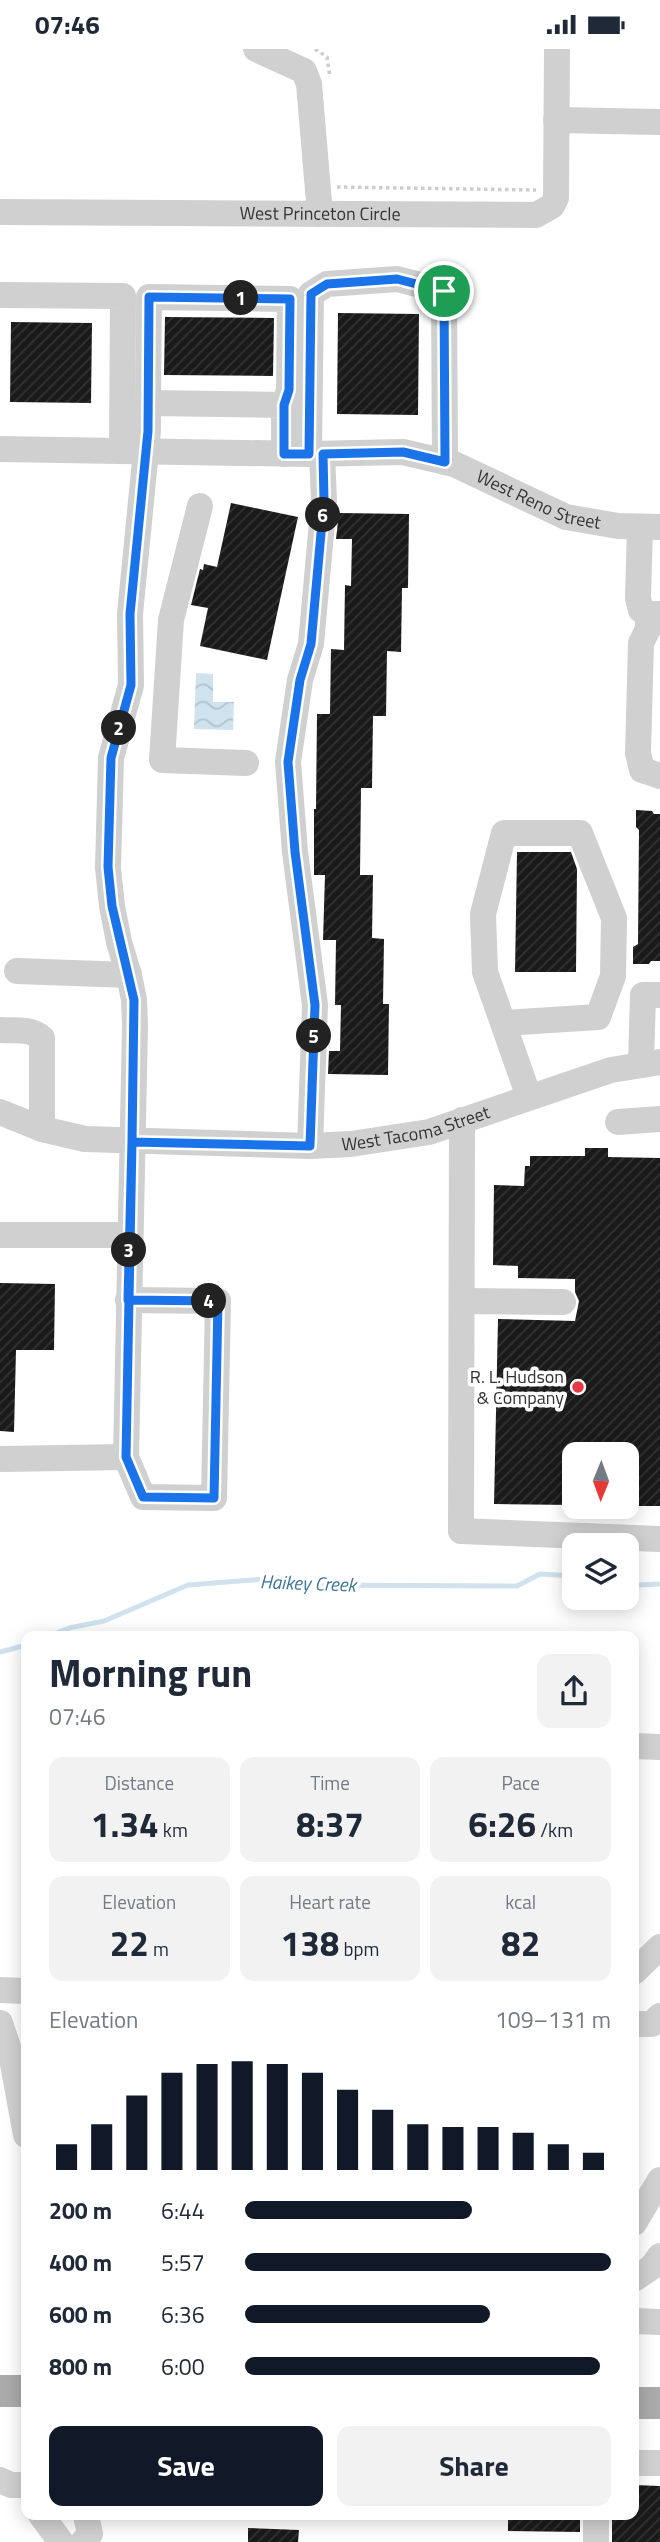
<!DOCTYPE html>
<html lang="en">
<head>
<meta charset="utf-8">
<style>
	body { margin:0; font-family:"Titillium Web",sans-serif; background:#f2f2f3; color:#1f2937; height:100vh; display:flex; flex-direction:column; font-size:26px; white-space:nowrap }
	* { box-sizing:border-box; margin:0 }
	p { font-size:23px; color:#747a83 }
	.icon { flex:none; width:38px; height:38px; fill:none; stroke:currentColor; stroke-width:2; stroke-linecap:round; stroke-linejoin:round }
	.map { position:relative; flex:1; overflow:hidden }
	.sheet { position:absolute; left:21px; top:1582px; width:618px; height:889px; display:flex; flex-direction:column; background:#fff; border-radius:14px; box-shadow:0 4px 18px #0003 }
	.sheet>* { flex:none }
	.needle { width:46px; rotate:181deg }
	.buttons { position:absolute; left:562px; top:1393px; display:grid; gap:14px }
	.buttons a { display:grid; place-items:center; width:77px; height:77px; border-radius:14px; background:#fff; box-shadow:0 4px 18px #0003; font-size:35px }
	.pin { position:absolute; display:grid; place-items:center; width:60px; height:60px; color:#fff; margin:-30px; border:4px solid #fff; border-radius:50%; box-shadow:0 2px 7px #0007 }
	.km { position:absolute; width:35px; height:35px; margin:-18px; border-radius:50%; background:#222; color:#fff; font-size:19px; line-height:35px; text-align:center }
	.round { display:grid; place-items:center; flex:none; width:74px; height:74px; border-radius:14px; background:#f2f2f3 }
	.overview { display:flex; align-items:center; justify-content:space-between; height:119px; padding:0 28px }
	h1 { font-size:38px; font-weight:700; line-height:52px }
	.metrics { display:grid; grid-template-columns:repeat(3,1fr); gap:10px; height:119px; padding:7px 28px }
	.metrics div { display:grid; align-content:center; border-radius:14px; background:#f2f2f3; text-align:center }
	.metrics b { font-size:35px; font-weight:700 }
	.metrics small { font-size:19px; font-weight:400 }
	.metrics p { font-size:19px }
	.chart { height:196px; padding:14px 28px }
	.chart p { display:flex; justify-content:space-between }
	.chart svg { width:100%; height:126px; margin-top:7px; stroke:#111827; stroke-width:6 }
	.cta { display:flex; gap:14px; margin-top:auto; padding:14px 28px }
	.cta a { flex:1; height:80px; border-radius:14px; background:#111827; color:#fff; font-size:28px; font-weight:700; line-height:80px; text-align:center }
	.cta a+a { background:#f2f2f3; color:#1f2937 }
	ul { padding:0 28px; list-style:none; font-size:23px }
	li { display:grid; grid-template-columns:112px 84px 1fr; align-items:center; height:52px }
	li i { height:18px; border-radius:9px; background:#111827 }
	.status { display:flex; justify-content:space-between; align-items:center; height:49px; padding:0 35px; background:#fff; direction:ltr }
	.status svg { height:19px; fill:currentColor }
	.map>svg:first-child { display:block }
	.water { fill:url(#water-waves) }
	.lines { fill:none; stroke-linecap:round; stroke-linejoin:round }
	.stream { stroke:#cfe2ee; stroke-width:5 }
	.building { fill:url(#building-hatch) }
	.path { stroke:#cdcdcd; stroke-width:3.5; stroke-dasharray:3.5 3.5; stroke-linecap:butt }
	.minor { stroke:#d0d0d0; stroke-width:26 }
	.major { stroke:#ababab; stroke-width:32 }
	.route-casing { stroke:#fff; stroke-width:14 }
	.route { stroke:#1a73e8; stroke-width:9 }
	.poi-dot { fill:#e63946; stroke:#fff; stroke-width:2.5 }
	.labels { text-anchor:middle; stroke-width:7; stroke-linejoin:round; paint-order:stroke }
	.street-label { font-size:18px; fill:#333; stroke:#fff }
	.poi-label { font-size:18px; fill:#333; stroke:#fff; text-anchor:end }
	.water-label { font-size:19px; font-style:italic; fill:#3f7597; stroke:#fff }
</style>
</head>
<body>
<div class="status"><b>07:46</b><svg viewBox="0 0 49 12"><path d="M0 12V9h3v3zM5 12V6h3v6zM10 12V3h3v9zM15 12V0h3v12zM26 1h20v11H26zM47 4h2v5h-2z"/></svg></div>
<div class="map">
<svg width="660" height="2493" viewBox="0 0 660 2493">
	<defs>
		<pattern id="water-waves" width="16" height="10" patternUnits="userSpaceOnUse" patternTransform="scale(1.75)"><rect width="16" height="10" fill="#cfe2ee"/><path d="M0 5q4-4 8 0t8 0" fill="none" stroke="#b2c2cd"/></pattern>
		<pattern id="building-hatch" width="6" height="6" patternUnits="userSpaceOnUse" patternTransform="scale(1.75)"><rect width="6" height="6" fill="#1a1a1a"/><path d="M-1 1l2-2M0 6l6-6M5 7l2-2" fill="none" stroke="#333"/></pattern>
	</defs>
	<rect width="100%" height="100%" fill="#fff"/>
	<path class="water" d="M196,624L213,625V653H234L233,681L194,680Z"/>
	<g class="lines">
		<path class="stream" d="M626,1532L638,1536L660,1535
			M49,1587L69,1579L104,1572L188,1536L279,1529L295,1536L517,1537L540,1525L574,1527
			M0,1603L26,1596"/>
	</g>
	<path class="building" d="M338,264L419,265L418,366L337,365Z
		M165,268L274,269L273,327L164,326Z
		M11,273L92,274L91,354L10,353Z
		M231,454L298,468L267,611L200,597L208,559L191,556L200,520L203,521L204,515L217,518Z
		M339,464L409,465L408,539H402L401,603L387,602L386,667H373L372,739H361L360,826H373L372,889L384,890L383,955H389L388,1026L328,1025L329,1002H340L341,956H335L336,891H323L325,826H314V760H316L317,665H330L331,600L344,601L345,536L351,537L352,490H336Z
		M636,761L652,762L654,765H660V912H651L649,915H633V898L638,895L639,781L636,778Z
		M517,803H571L577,820L576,923H515Z
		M585,1099H608V1108L660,1109V1457H626V1405H574V1456L494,1455L498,1270L575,1272L579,1252L575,1243V1230L518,1229V1217L493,1216L494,1136L524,1137L525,1117H530V1107H585Z
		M0,1234L55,1235L54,1301H16L14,1383L0,1382Z
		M634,2436L660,2437V2493H612V2466H634Z
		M508,2466H580V2483L508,2482Z
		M248,2479L299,2481L298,2493H248Z"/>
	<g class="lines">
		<path class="path" d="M315,0L327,8L330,28
			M337,138L536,141"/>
		<g class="minor">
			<path d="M256,0L304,22L309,35L320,165"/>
			<path d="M556,71L660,73"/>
			<path id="s1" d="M0,163L536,166L552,157L556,149L557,0"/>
			<path d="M0,246L123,247L122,402"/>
			<path d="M148,354L149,248L290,250L289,341L284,356"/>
			<path id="s2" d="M0,400L309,405L403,403L454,415L566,468L618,477L660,478"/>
			<path d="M309,405L311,245L327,235L397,230L444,242L445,413"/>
			<path d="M200,457L171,571L162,711L246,714"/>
			<path d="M640,478L638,549L641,561L648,565H660"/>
			<path d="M648,565V580L641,594L638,704L642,721L660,727"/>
			<path d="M17,922L129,926"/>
			<path d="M503,974L598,968L613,927L614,869L580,784H504L483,865L485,923L529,1048"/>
			<path d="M0,981C15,982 31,979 42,989V1080"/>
			<path d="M641,1015L643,946H660"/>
			<path id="s3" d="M0,1063L42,1080L85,1090L310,1097L351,1095L429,1083L611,1021L660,1013"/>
			<path d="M462,1071L461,1482L660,1490"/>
			<path d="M618,1073L660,1070"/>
			<path d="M310,1097L315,956L295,803L288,713L300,631L311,595L324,451L322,405"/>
			<path d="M0,1186H130"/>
			<path d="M462,1252L563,1253"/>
			<path d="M126,1408L143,1448L214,1449L218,1252L128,1251"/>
			<path d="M0,1410L126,1408L135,977L134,951L129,926L119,893L112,857L108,819L111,709L131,636L130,565L148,381V354L284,356V405"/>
			<path d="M634,1697L660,1698"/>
			<path d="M634,1923L660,1898"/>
			<path d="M0,1941L26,1942"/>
			<path d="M0,1974L12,2010L26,2086"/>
			<path d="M634,1975H652L660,1967"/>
			<path d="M634,2174L660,2131"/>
			<path d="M634,2230L652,2218L660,2207"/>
			<path d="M634,2272L660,2273"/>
			<path d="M634,2414H660"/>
			<path d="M0,2431L11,2436H26"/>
			<path d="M41,2466L61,2493"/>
			<path d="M83,2493L90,2485L86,2466"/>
			<path d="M596,2493V2466"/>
		</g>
		<path class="major" d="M0,2342H26
			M634,2354H660"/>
	</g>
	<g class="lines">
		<g class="route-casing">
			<path id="route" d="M444,242L397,230L327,235L311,245L309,405H284V356L289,341L290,250L149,248L148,382L130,565L131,636L111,709L108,818L112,857L134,951L132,1093L126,1408L143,1448L214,1449L218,1252L128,1251L132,1093L310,1097L315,956L295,803L288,713L300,631L311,595L324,451L323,405L403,403L445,413L444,242"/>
		</g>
		<use href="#route" class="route"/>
	</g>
	<circle class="poi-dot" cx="578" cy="1338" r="7"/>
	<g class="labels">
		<g class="street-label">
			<text dy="6" stroke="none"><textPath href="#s1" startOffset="320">West Princeton Circle</textPath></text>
			<text dy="6" stroke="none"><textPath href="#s2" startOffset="548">West Reno Street</textPath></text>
			<text dy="6" stroke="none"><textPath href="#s3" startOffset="422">West Tacoma Street</textPath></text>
		</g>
		<g class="poi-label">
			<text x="564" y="1334">R. L. Hudson<tspan x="564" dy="21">&amp; Company</tspan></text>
		</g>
		<g class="water-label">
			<text transform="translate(308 1534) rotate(2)" y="7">Haikey Creek</text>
		</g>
	</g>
</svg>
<div class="buttons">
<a><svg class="needle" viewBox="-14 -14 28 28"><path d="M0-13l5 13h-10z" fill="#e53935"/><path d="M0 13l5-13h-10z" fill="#747a83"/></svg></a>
<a><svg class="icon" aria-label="layers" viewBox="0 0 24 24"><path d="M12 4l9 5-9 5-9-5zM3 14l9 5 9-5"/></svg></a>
</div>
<div class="pin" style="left:444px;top:242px;background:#1e9e55"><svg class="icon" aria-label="arrive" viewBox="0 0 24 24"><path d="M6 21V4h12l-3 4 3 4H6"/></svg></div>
<b class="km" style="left:241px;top:249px">1</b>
<b class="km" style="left:119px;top:679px">2</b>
<b class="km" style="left:129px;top:1201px">3</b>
<b class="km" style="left:209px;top:1252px">4</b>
<b class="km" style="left:314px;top:987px">5</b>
<b class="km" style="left:323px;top:466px">6</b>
<section class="sheet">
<div class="overview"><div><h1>Morning run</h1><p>07:46</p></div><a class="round"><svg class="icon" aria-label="share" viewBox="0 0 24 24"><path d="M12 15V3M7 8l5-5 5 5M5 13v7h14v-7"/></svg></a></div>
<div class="metrics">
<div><p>Distance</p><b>1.34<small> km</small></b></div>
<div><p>Time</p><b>8:37</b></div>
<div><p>Pace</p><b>6:26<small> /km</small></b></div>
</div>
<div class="metrics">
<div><p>Elevation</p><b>22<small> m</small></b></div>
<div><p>Heart rate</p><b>138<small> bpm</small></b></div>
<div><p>kcal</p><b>82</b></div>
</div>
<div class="chart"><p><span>Elevation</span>109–131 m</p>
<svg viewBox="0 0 160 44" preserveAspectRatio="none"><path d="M5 44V35M15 44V28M25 44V18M35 44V10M45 44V7M55 44V6M65 44V7M75 44V10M85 44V16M95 44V23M105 44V28M115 44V29M125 44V29M135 44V31M145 44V35M155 44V38"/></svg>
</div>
<ul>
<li><b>200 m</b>6:44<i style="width:62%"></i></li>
<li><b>400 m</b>5:57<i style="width:100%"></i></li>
<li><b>600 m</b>6:36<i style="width:67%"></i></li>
<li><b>800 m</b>6:00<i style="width:97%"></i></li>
</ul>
<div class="cta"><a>Save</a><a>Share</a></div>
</section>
</div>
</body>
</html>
